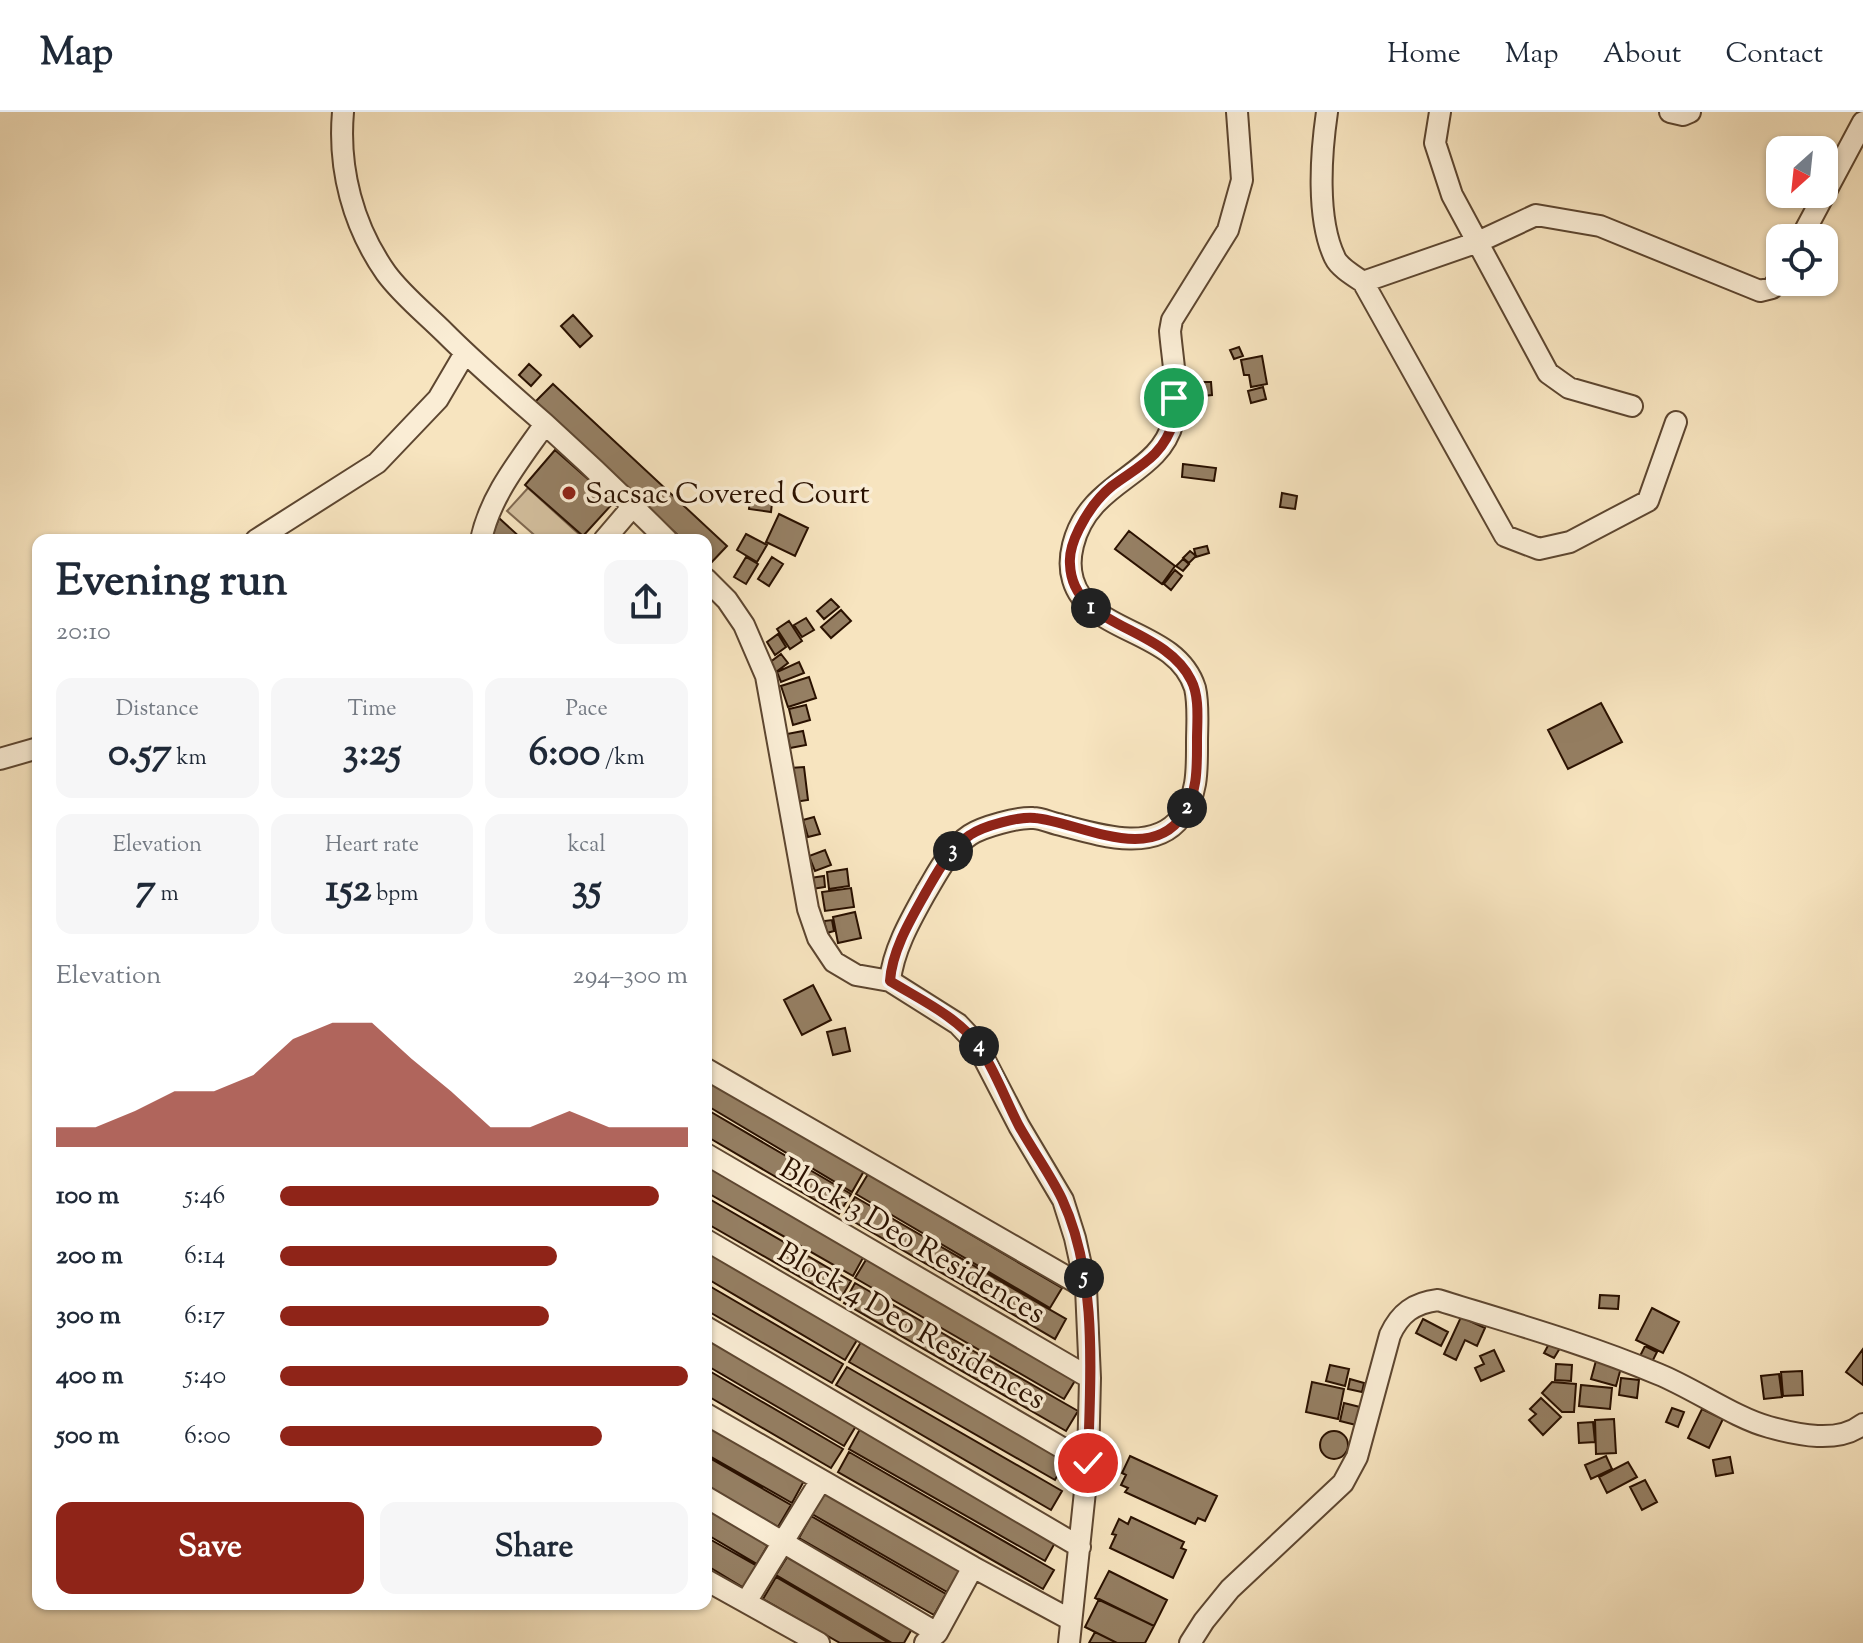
<!DOCTYPE html>
<html lang="en">
<head>
<meta charset="utf-8">
<style>
	body { margin:0; font-family:"Sorts Mill Goudy",serif; background:#f6f6f7; color:#1f2937; height:100vh; display:flex; flex-direction:column; font-size:30px; white-space:nowrap }
	* { box-sizing:border-box; margin:0 }
	p { font-size:26px; color:#747a83 }
	.icon { flex:none; width:44px; height:44px; fill:none; stroke:currentColor; stroke-width:2; stroke-linecap:round; stroke-linejoin:round }
	.map { position:relative; flex:1; overflow:hidden }
	.sheet { position:absolute; left:32px; top:422px; width:680px; height:1076px; display:flex; flex-direction:column; background:#fff; border-radius:16px; box-shadow:0 2px 6px #0004 }
	.sheet>* { flex:none }
	.needle { width:52px; rotate:207deg }
	.buttons { position:absolute; left:1766px; top:24px; display:grid; gap:16px }
	.buttons a { display:grid; place-items:center; width:72px; height:72px; border-radius:16px; background:#fff; box-shadow:0 2px 6px #0004; font-size:40px }
	.pin { position:absolute; display:grid; place-items:center; width:68px; height:68px; color:#fff; margin:-34px; border:4px solid #fff; border-radius:50%; box-shadow:0 2px 8px #0007 }
	.km { position:absolute; width:40px; height:40px; margin:-20px; border-radius:50%; background:#222; color:#fff; font-size:22px; line-height:40px; text-align:center }
	.round { display:grid; place-items:center; flex:none; width:84px; height:84px; border-radius:16px; background:#f6f6f7 }
	.overview { display:flex; align-items:center; justify-content:space-between; height:136px; padding:0 24px }
	h1 { font-size:44px; font-weight:800; line-height:60px }
	.figures { display:grid; grid-template-columns:repeat(3,1fr); gap:12px; height:136px; padding:8px 24px }
	.figures div { display:grid; align-content:center; border-radius:16px; background:#f6f6f7; text-align:center }
	.figures b { font-size:40px; font-weight:800 }
	.figures small { font-size:22px; font-weight:400 }
	.figures p { font-size:22px }
	.chart { height:224px; padding:16px 24px }
	.chart p { display:flex; justify-content:space-between }
	.chart svg { width:100%; height:144px; margin-top:8px; fill:#8f2418; opacity:.7 }
	.action { display:flex; gap:16px; margin-top:auto; padding:16px 24px }
	.action a { flex:1; height:92px; border-radius:16px; background:#8f2418; color:#fff; font-size:32px; font-weight:800; line-height:92px; text-align:center }
	.action a+a { background:#f6f6f7; color:#1f2937 }
	ul { padding:0 24px; list-style:none; font-size:26px }
	li { display:grid; grid-template-columns:128px 96px 1fr; align-items:center; height:60px }
	li i { height:20px; border-radius:10px; background:#8f2418 }
	header { display:flex; align-items:center; gap:48px; box-sizing:border-box; height:112px; padding:0 40px; background:#fff; border-bottom:2px solid #e0e1e3 }
	header strong { font-size:38px }
	nav { display:flex; gap:44px; margin-inline-start:auto; font-size:28px }
	.map>svg:first-child { display:block }
	.green { fill:#d4c09f; stroke:#7f6850; stroke-width:2 }
	.building { fill:#957f63; stroke:#2a1100; stroke-width:2 }
	.lines { fill:none; stroke-linecap:round; stroke-linejoin:round }
	.minor-casing { stroke:#5d4630; stroke-width:24 }
	.minor { stroke:#faedd5; stroke-width:20 }
	.route-casing { stroke:#fff; stroke-width:16 }
	.route { stroke:#8f2418; stroke-width:10 }
	.poi-dot { fill:#8f2418; stroke:#faedd5; stroke-width:3 }
	.labels { text-anchor:middle; stroke-width:7; stroke-linejoin:round; paint-order:stroke }
	.poi-label { font-size:30px; fill:#2a1100; stroke:#faedd5; text-anchor:start }
	.street-label { font-size:30px; fill:#2a1100; stroke:#faedd5 }
</style>
</head>
<body>
<header>
<strong>Map</strong>
<nav><a>Home</a><a>Map</a><a>About</a><a>Contact</a></nav>
</header>
<div class="map">
<svg width="1863" height="1531" viewBox="0 0 1863 1531">
	<rect width="100%" height="100%" fill="#f7e4bf"/>
	<filter id="stains"><feTurbulence type="fractalNoise" baseFrequency=".0025" numOctaves="4"/><feColorMatrix values="0 0 0 0 .2 0 0 0 0 .09 0 0 0 0 .02 0 0 0 .5 -.17"/></filter>
	<radialGradient id="worn" r=".72"><stop offset=".6" stop-color="#630" stop-opacity="0"/><stop offset="1" stop-color="#630" stop-opacity=".3"/></radialGradient>
	<path class="green" d="M528,376L581,424L578,428H540L507,399Z"/>
	<path class="building" d="M573,203L592,224L580,235L561,214Z
		M1239,235L1243,244L1234,247L1230,238Z
		M1262,244L1267,272L1251,275L1249,263H1244L1241,248Z
		M529,252L541,263L531,274L519,263Z
		M1201,270H1211L1212,283L1203,284Z
		M553,272L727,434L709,453L706,450V428H683L535,290Z
		M1263,275L1266,287L1251,291L1248,279Z
		M555,338L614,390L583,424L525,373Z
		M1183,352L1216,356L1214,369L1182,365Z
		M1282,381L1297,384L1295,397L1280,395Z
		M750,388L772,391L771,400L749,397Z
		M779,402L808,416L795,444L766,430Z
		M499,406L523,428H490Z
		M1129,419L1175,454L1162,472L1115,437Z
		M746,422L767,433L757,450L737,438Z
		M1207,434L1209,441L1196,445L1194,437Z
		M1190,439L1196,444L1189,451L1183,446Z
		M746,445L758,452L746,472L734,465Z
		M772,445L783,452L769,474L758,467Z
		M1183,447L1189,452L1183,459L1176,454Z
		M1175,458L1182,464L1171,478L1164,472Z
		M831,487L839,495L824,507L817,499Z
		M841,498L851,509L831,526L821,515Z
		M806,506L814,518L802,525L794,513Z
		M789,509L802,529L790,537L777,517Z
		M778,522L786,535L775,543L767,530Z
		M781,542L788,551L776,560L769,551Z
		M799,550L804,561L781,570L777,560Z
		M809,565L816,586L788,595L781,574Z
		M1601,591L1622,630L1568,657L1548,618Z
		M806,593L810,608L793,613L789,597Z
		M803,619L806,633L790,636L787,622Z
		M804,655L808,688L794,690L790,656Z
		M814,705L820,722L808,725L803,708Z
		M825,738L831,753L815,759L809,744Z
		M847,757L849,774L829,777L827,760Z
		M824,764L825,775L812,777L810,766Z
		M851,776L854,795L825,799L822,780Z
		M855,800L861,826L838,831L833,805Z
		M832,808L834,819L827,821L824,809Z
		M813,873L831,908L802,923L784,888Z
		M845,916L850,939L833,943L827,920Z
		M706,966L864,1059L852,1080L706,993Z
		M706,997L851,1082L839,1102L706,1024Z
		M706,1053L864,1144L853,1164L706,1080Z
		M868,1062L1062,1176L1050,1196L856,1082Z
		M706,1085L851,1169L840,1188L706,1111Z
		M855,1085L1066,1207L1055,1227L844,1104Z
		M706,1139L857,1228L845,1248L706,1166Z
		M867,1146L1076,1267L1064,1287L855,1166Z
		M855,1171L1078,1299L1066,1319L844,1191Z
		M706,1172L843,1252L832,1271L706,1198Z
		M1600,1183L1619,1184L1618,1197L1599,1196Z
		M1652,1196L1679,1210L1663,1241L1636,1228Z
		M1461,1205L1485,1216L1477,1234L1465,1228L1456,1248L1444,1242Z
		M1423,1207L1448,1220L1441,1234L1416,1221Z
		M706,1227L856,1314L844,1334L706,1253Z
		M861,1230L1066,1348L1055,1368L849,1250Z
		M1550,1230L1560,1236L1554,1246L1544,1241Z
		M1645,1234L1657,1240L1652,1250L1640,1244Z
		M1863,1237V1273L1846,1260Z
		M1494,1238L1504,1259L1481,1269L1475,1256L1484,1252L1480,1244Z
		M1597,1245L1622,1252L1616,1274L1591,1267Z
		M1556,1252L1572,1253L1571,1269L1555,1268Z
		M1330,1253L1349,1257L1345,1274L1326,1269Z
		M847,1255L1062,1379L1051,1398L836,1273Z
		M706,1257L843,1337L831,1356L706,1283Z
		M1802,1259L1803,1283L1783,1284L1781,1260Z
		M1779,1262L1782,1285L1764,1287L1761,1264Z
		M1621,1266L1639,1268L1637,1286L1619,1283Z
		M1350,1267L1364,1271L1362,1280L1348,1277Z
		M1312,1270L1344,1277L1338,1307L1306,1300Z
		M1552,1270L1576,1272L1574,1300H1562L1542,1281Z
		M1581,1273L1612,1276L1610,1297L1579,1294Z
		M1541,1286L1561,1305L1543,1323L1529,1308L1536,1302L1530,1297Z
		M1344,1291L1360,1295L1356,1313L1340,1309Z
		M1672,1296L1684,1300L1678,1315L1666,1310Z
		M1702,1297L1723,1307L1709,1336L1688,1326Z
		M1614,1307L1616,1341L1596,1342L1595,1308Z
		M1593,1310L1595,1330L1579,1331L1578,1311Z
		M706,1313L804,1369L792,1391L706,1342Z
		M860,1317L1056,1429L1045,1449L849,1337Z
		M1320 1333a14 14 0 1 1 28 0a14 14 0 1 1-28 0Z
		M849,1340L1054,1458L1043,1477L838,1360Z
		M706,1344L791,1393L778,1415L706,1373Z
		M1130,1344L1217,1384L1205,1409L1198,1406L1195,1412L1125,1380L1128,1376L1121,1373L1126,1363L1122,1361Z
		M1606,1344L1612,1357L1591,1367L1585,1353Z
		M1730,1345L1733,1361L1716,1364L1713,1348Z
		M1628,1350L1637,1365L1607,1381L1599,1365Z
		M1645,1368L1657,1390L1642,1398L1630,1375Z
		M824,1381L960,1459L947,1480L812,1402Z
		M706,1394L769,1431L757,1452L706,1422Z
		M811,1404L946,1482L934,1503L799,1426Z
		M1131,1405L1184,1430L1181,1436L1186,1438L1173,1466L1110,1436L1116,1423L1112,1422L1119,1407L1128,1412Z
		M706,1425L757,1454L744,1476L706,1453Z
		M789,1442L913,1515L904,1531H892L776,1463Z
		M1109,1459L1167,1488L1154,1514L1095,1486Z
		M776,1465L889,1531H840L763,1487Z
		M1099,1487L1154,1514L1145,1531H1117L1085,1515Z
		M1095,1520L1117,1531H1089Z"/>
	<g class="lines">
		<g class="minor-casing">
			<path id="minor" d="M343,0C338,57 353,114 386,161C402,183 426,202 445,221C477,253 511,282 544,311C586,349 627,388 667,428
				M1327,0C1321,41 1316,107 1335,146C1339,155 1354,164 1363,170L1478,130L1536,103L1600,114L1760,179L1772,176L1780,166
				M1440,0L1435,31L1452,83L1548,261L1569,276L1632,294
				M1670,0L1683,3L1690,0
				M1801,126L1863,10
				M1363,170L1505,424L1539,437L1570,430L1648,389L1676,310
				M256,428L377,351L438,287L465,241
				M481,428C490,384 520,348 545,312
				M604,428L633,394
				M706,467L727,488L744,513L766,564L808,797L818,826L834,850L856,863L890,869L958,912L976,931L1019,1014L1063,1088L1075,1126L1086,1176L1090,1266L1088,1351L1069,1531
				M0,647L38,636
				M890,869C893,838 911,807 926,780C938,760 949,737 970,723C982,715 1018,705 1033,706C1041,706 1049,710 1057,712C1093,721 1153,743 1181,705C1198,683 1197,657 1197,631C1197,613 1199,593 1195,576C1176,516 1089,523 1073,468C1069,455 1070,445 1073,433C1089,368 1159,365 1173,310C1180,285 1172,245 1170,219L1172,208L1228,118L1242,68L1237,0
				M706,957L1086,1176
				M706,1042L1090,1266
				M706,1128L1088,1351
				M706,1215L1080,1435
				M706,1302L973,1455L1071,1508
				M706,1385L937,1521
				M706,1468L819,1531
				M746,1490L821,1368
				M925,1531L937,1521L973,1455
				M1190,1531L1204,1509L1230,1477L1343,1371L1357,1345L1390,1223C1400,1201 1414,1191 1438,1188C1512,1211 1587,1232 1658,1262C1693,1276 1735,1306 1769,1315C1798,1323 1838,1332 1863,1312"/>
		</g>
		<use href="#minor" class="minor"/>
	</g>
	<g class="lines">
		<g class="route-casing">
			<path id="route" d="M1088,1351C1090,1266 1099,1167 1062,1087C1050,1062 1033,1039 1019,1014C1005,987 995,958 978,933C958,905 919,887 890,869C892,838 911,807 926,780C938,759 950,736 970,723C983,714 1020,704 1035,706C1078,710 1150,753 1183,703C1198,680 1197,655 1197,628C1197,609 1200,585 1191,568C1163,512 1072,517 1070,452C1069,441 1074,427 1079,417C1087,401 1097,386 1112,374C1137,355 1164,344 1173,310C1175,303 1174,293 1174,286"/>
		</g>
		<use href="#route" class="route"/>
	</g>
	<circle class="poi-dot" cx="569" cy="381" r="8"/>
	<g class="labels">
		<g class="poi-label">
			<text x="585" y="391">Sacsac Covered Court</text>
		</g>
		<g class="street-label">
			<text transform="translate(913 1128) rotate(30)" y="10">Block 3 Deo Residences</text>
			<text transform="translate(912 1213) rotate(30)" y="10">Block 4 Deo Residences</text>
		</g>
	</g>
	<rect width="100%" height="100%" filter="url(#stains)"/>
	<rect width="100%" height="100%" fill="url(#worn)"/>
</svg>
<div class="buttons">
<a><svg class="needle" viewBox="-14 -14 28 28"><path d="M0-13l5 13h-10z" fill="#e53935"/><path d="M0 13l5-13h-10z" fill="#747a83"/></svg></a>
<a><svg class="icon" aria-label="locate" viewBox="0 0 24 24"><circle cx="12" cy="12" r="6"/><path d="M12 2v4M12 18v4M2 12h4M18 12h4"/></svg></a>
</div>
<div class="pin" style="left:1174px;top:286px;background:#1e9e55"><svg class="icon" aria-label="arrive" viewBox="0 0 24 24"><path d="M6 21V4h12l-3 4 3 4H6"/></svg></div>
<div class="pin" style="left:1088px;top:1351px;background:#d93025"><svg class="icon" aria-label="check" viewBox="0 0 24 24"><path d="M5 12l5 5 9-10"/></svg></div>
<b class="km" style="left:1091px;top:496px">1</b>
<b class="km" style="left:1187px;top:696px">2</b>
<b class="km" style="left:953px;top:739px">3</b>
<b class="km" style="left:979px;top:934px">4</b>
<b class="km" style="left:1084px;top:1166px">5</b>
<section class="sheet">
<div class="overview"><div><h1>Evening run</h1><p>20:10</p></div><a class="round"><svg class="icon" aria-label="share" viewBox="0 0 24 24"><path d="M12 15V3M7 8l5-5 5 5M5 13v7h14v-7"/></svg></a></div>
<div class="figures">
<div><p>Distance</p><b>0.57<small> km</small></b></div>
<div><p>Time</p><b>3:25</b></div>
<div><p>Pace</p><b>6:00<small> /km</small></b></div>
</div>
<div class="figures">
<div><p>Elevation</p><b>7<small> m</small></b></div>
<div><p>Heart rate</p><b>152<small> bpm</small></b></div>
<div><p>kcal</p><b>35</b></div>
</div>
<div class="chart"><p><span>Elevation</span>294–300 m</p>
<svg viewBox="0 0 160 44" preserveAspectRatio="none"><path d="M0 44V38L10 38L20 33L30 27L40 27L50 22L60 11L70 6L80 6L90 17L100 27L110 38L120 38L130 33L140 38L150 38L160 38V44z"/></svg>
</div>
<ul>
<li><b>100 m</b>5:46<i style="width:93%"></i></li>
<li><b>200 m</b>6:14<i style="width:68%"></i></li>
<li><b>300 m</b>6:17<i style="width:66%"></i></li>
<li><b>400 m</b>5:40<i style="width:100%"></i></li>
<li><b>500 m</b>6:00<i style="width:79%"></i></li>
</ul>
<div class="action"><a>Save</a><a>Share</a></div>
</section>
</div>
</body>
</html>
